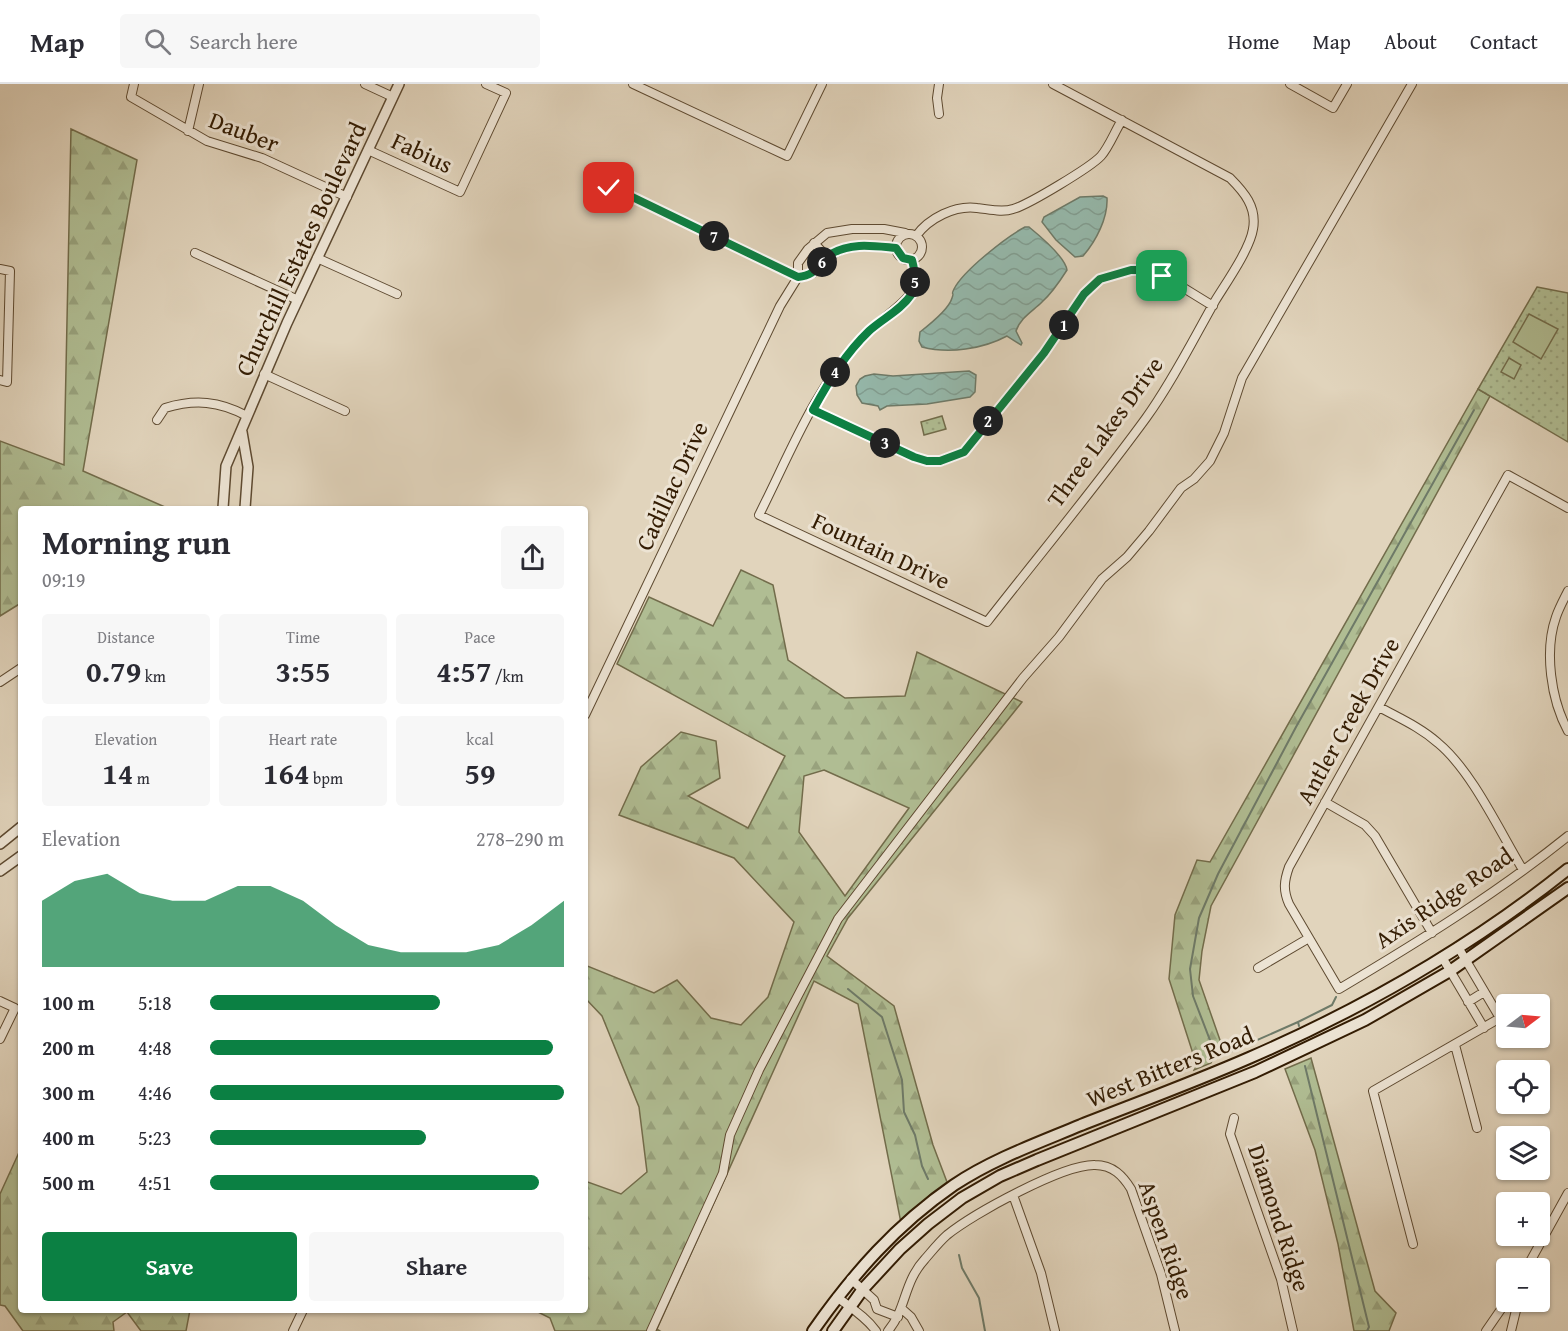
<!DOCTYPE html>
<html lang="en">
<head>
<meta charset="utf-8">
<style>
	body { margin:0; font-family:"Gentium Book Plus",serif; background:#f7f7f7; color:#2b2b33; height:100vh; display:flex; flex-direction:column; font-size:22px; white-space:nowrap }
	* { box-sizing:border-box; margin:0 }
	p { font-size:20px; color:#7c7c81 }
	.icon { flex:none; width:33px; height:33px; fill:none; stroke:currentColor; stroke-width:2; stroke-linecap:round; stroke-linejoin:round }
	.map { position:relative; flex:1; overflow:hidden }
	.drawer { position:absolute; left:18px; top:422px; width:570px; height:807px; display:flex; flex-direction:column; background:#fff; border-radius:6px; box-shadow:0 2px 4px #0004 }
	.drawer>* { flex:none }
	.needle { width:39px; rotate:74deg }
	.controls { position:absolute; left:1496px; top:910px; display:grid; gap:12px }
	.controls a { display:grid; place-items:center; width:54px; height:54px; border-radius:6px; background:#fff; box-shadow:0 2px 4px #0004; font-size:30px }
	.pin { position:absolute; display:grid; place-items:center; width:51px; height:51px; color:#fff; margin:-26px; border-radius:12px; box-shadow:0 3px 9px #0006 }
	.km { position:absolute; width:30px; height:30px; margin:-15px; border-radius:50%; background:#222; color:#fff; font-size:16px; line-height:30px; text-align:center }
	.round { display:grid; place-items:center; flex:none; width:63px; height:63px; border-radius:6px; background:#f7f7f7 }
	.headline { display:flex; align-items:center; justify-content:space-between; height:102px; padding:0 24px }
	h1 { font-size:33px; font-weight:700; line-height:45px }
	.metrics { display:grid; grid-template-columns:repeat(3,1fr); gap:9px; height:102px; padding:6px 24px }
	.metrics div { display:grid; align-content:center; border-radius:6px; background:#f7f7f7; text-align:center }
	.metrics b { font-size:30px; font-weight:700 }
	.metrics small { font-size:16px; font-weight:400 }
	.metrics p { font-size:16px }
	.chart { height:168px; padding:12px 24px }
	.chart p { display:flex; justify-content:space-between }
	.chart svg { width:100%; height:108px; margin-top:6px; fill:#0b8043; opacity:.7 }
	.cta { display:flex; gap:12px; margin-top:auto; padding:12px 24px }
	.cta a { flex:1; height:69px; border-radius:6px; background:#0b8043; color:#fff; font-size:24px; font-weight:700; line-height:69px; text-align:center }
	.cta a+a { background:#f7f7f7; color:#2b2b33 }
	ul { padding:0 24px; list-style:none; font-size:20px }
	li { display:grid; grid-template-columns:96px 72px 1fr; align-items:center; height:45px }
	li i { height:15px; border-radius:8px; background:#0b8043 }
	header { display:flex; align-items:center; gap:36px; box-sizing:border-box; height:84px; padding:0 30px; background:#fff; border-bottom:2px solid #e1e1e2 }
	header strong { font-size:28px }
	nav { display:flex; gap:33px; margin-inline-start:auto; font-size:21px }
	.search { width:420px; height:54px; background:#f7f7f7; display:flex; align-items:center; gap:15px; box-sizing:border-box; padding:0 21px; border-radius:6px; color:#7c7c81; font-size:22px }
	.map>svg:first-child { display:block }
	.forest { fill:url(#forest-firs); stroke:#726c4b; stroke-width:1.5; fill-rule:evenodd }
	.park { fill:url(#park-dots); stroke:#726c4b; stroke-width:1.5 }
	.garden { fill:#b0bd93; stroke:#726c4b; stroke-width:1.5 }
	.water { fill:url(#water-waves); stroke:#6e7a68; stroke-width:1.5 }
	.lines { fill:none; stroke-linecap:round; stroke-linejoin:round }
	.stream { stroke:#6e7a68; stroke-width:2 }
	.minor-casing { stroke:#5e4a31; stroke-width:10 }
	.tertiary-casing { stroke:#5e4a31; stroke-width:12 }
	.secondary-casing { stroke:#331c03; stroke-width:14 }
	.minor { stroke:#ece3d3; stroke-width:8 }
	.tertiary { stroke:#ece3d3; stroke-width:9 }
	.secondary { stroke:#ece3d3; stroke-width:10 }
	.route-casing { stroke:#fff; stroke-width:12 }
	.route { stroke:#0b8043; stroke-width:8 }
	.labels { text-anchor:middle; stroke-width:6; stroke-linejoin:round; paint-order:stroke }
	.street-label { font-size:24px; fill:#331c03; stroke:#ece3d3 }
</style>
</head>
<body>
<header>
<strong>Map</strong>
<div class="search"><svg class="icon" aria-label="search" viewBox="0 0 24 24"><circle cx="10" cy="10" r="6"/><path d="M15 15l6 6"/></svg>Search here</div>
<nav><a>Home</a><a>Map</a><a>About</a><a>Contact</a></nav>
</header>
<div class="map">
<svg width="1568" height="1247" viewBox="0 0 1568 1247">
	<defs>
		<pattern id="forest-firs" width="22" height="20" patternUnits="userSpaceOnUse" patternTransform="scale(1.5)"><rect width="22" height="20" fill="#b0bd93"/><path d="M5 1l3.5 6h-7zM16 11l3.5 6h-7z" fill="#98a27d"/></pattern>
		<pattern id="park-dots" width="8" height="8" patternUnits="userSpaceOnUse" patternTransform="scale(1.5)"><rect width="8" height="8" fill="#b0bd93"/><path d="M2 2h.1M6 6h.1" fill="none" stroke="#98a27d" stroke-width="1.8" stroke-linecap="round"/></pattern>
		<pattern id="water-waves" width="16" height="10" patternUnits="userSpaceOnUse" patternTransform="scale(1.5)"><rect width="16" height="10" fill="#95b9ac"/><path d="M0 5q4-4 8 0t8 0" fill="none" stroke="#819e92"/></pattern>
	</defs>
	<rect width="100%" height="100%" fill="#e1d4bc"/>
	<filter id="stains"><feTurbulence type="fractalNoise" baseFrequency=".00333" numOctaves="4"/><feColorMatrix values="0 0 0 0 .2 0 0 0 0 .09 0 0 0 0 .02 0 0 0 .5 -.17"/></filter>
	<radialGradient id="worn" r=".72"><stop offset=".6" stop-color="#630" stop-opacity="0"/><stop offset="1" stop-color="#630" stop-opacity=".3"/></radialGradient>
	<path class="forest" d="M71,45L137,76L83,387L165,423V424H21V519L0,532V357L64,381Z
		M1478,305L1490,312L1211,822L1202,867L1199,896L1221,959L1211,979L1194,986L1196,979L1169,895L1175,831L1197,776L1210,778Z
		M741,486L773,501L788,576L845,614L905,612L917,568L1022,618L848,834L827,872L894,922L933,1061L947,1098L932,1109L901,1139L858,920L814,897L657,1245L660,1247H555L550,1234L534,1226H585V1097L621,1110L647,1088L639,1023L602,932L585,914V881L654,909L677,896L711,934L741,941L768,913L794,838L734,774L619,731L641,683L681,648L716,657L720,694L688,712L748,744L785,672L617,580L649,513L713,542ZM824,686L909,724L845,812L799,748L804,692Z
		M1311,974L1375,1207L1396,1229L1389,1247H1354L1338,1160L1315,1066L1285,985Z
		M21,1064V1226H190L186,1247H141L127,1228L113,1238L114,1247H23L5,1222L0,1221V1110Z"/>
	<path class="park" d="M1537,203L1568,209V358L1478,305Z
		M942,332L946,345L924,351L921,338Z"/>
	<path class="garden" d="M1529,230L1558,245L1541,275L1513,258Z
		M1509,274L1521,281L1514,295L1501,288Z"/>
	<path class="water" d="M1103,112L1107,114C1108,134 1096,157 1083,172L1075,173L1056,156L1042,138L1044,133L1080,113Z
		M1025,143H1029C1040,152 1065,173 1067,186C1060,197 1052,209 1042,218C1033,227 1020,234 1016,247L1022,259L1021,261L1007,252C983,265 949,270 922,263L919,257L920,248C929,241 949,225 952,214C955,206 950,213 954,205C963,187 1006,153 1025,143Z
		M969,287L976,291L975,308L970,313L927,320L887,322L880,326L878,322L862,319L857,311L856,302L860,295L865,292L874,290L893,292Z"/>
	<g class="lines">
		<path class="stream" d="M848,905L882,933L902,996L904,1028L915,1051L922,1082L928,1095
			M1298,938L1332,921L1336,913
			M1299,942L1298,938L1230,968L1220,970L1213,964L1193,912L1190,885L1199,834L1218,790L1296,643L1474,326
			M1305,982L1369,1243L1367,1247
			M959,1171L962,1184L979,1214L985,1247"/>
		<g class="minor-casing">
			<path id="minor" d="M134,0L131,13L207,57L262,74L347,113
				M365,0L393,13
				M633,0L787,72L822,0
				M1290,0L1333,24L1347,0
				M939,30L937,14L939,0
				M188,47L199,0
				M368,66L460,108L506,9L486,0
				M609,103L624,109L798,193
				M896 163a13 13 0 1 1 26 0a13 13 0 1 1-26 0Z
				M916,152C929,134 955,121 977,124C988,125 1002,129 1013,125C1028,121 1091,83 1101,72C1109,63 1115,47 1122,36
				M814,159L827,173
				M195,169L298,216
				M317,174L397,210
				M912,176C923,209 905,216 883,235C874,242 865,251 857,260C813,308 788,374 759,431L987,538C1040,470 1095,404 1146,334C1172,298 1193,256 1215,217C1226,199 1250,165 1253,145C1257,123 1244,108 1230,94L1053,0
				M0,185L10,187L7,298L0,296
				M798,193V179L808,165L827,149L852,145H884L905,149
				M798,193L813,189C840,156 857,161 896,164
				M264,290L345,327
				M812,326L914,373L927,377H941L964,368L1044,269L1084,210L1100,195L1131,186H1149L1174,198L1213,222
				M157,336L165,324C195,315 219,317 247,332
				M1568,424L1508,391L1289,783C1284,797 1283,806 1289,820L1339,905C1418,858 1496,810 1568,752
				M1568,507C1564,515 1559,524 1556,533C1544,567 1551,616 1568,647
				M0,598L21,584
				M1379,623C1399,634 1420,643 1438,659C1472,687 1500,748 1523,786
				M585,631L780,222L798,193
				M1325,718L1365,741L1375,752L1432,849
				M1458,863L1500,934
				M1442,873L1484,944
				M1258,884L1309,854
				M0,917L15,924L0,955
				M1468,918L1484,908
				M1455,961L1477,1044
				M1234,1034L1230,1050L1281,1195L1293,1247
				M1013,1111L1041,1189L1055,1247
				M1413,1160L1373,1007L1500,934L1506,936
				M1526,1185L1568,1109
				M851,1195L874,1216L877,1225L898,1233
				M837,1213C851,1224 866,1233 876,1247
				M902,1225L911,1233L919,1247
				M293,1247L303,1226
				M651,1247L723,1089L730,1051L759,986L838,835L1023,594L1059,553L1102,495L1127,473L1149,447L1181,404L1194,395L1210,377L1224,349L1242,294L1412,0
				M888,1247C907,1224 903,1199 925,1175C932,1167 939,1158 947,1151C973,1130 1063,1080 1095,1081C1113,1081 1123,1092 1131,1105L1161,1190L1175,1247
				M1486,1247L1506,1218
				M1511,1247L1518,1218"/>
		</g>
		<g class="tertiary-casing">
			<path id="tertiary" d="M242,348L248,383L245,424
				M223,424L226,382L287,239L399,0
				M0,760L21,743
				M0,787L21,772"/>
		</g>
		<g class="secondary-casing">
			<path id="secondary" d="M813,1247C853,1190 896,1141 954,1101C993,1075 1038,1059 1081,1041C1137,1019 1194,998 1249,974C1362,925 1472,862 1568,785
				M833,1247L863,1205L900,1165L928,1140L962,1114L1000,1092L1037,1076L1255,988L1365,936L1450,887L1568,804"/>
		</g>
		<use href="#minor" class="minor"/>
		<use href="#tertiary" class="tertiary"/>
		<use href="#secondary" class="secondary"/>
	</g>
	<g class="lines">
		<g class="route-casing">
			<path id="route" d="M609,104L624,109L798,193C819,191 816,179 831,170C851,158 874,162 896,164L903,174L912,176C915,188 918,201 911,211C901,226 882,235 869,247C845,270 829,297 813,326L914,373L927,377H940L964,368L1044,269L1084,210L1100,195L1131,186H1149L1162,192"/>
		</g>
		<use href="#route" class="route"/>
	</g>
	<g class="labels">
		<g class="street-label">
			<text transform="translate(244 48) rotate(21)" y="8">Dauber</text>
			<text transform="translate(422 69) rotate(25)" y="8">Fabius</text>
			<text transform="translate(301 165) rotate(-65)" y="8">Churchill Estates Boulevard</text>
			<text transform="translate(1105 348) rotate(-54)" y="8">Three Lakes Drive</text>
			<text transform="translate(672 402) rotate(-65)" y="8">Cadillac Drive</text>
			<text transform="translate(881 467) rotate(25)" y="8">Fountain Drive</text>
			<text transform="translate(1348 637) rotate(-61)" y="8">Antler Creek Drive</text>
			<text transform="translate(1444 814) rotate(-34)" y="8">Axis Ridge Road</text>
			<text transform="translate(1170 983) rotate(-22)" y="8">West Bitters Road</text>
			<text transform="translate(1279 1134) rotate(72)" y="8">Diamond Ridge</text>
			<text transform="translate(1166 1156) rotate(71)" y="8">Aspen Ridge</text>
		</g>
	</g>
	<rect width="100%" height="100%" filter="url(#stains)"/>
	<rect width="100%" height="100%" fill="url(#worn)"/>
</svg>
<div class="controls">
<a><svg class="needle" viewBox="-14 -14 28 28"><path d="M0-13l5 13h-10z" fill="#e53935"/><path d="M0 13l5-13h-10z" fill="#7c7c81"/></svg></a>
<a><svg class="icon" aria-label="locate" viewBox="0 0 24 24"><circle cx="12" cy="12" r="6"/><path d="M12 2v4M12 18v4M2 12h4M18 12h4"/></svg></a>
<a><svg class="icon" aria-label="layers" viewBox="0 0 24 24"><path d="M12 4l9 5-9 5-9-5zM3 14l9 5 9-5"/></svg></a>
<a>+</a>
<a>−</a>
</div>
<div class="pin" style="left:1162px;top:192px;background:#1e9e55"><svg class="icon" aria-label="arrive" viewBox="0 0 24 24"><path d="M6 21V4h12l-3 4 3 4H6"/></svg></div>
<div class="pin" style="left:609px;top:104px;background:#d93025"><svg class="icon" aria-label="check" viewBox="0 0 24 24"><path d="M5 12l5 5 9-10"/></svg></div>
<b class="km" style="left:1064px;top:241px">1</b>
<b class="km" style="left:988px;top:337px">2</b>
<b class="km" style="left:885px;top:359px">3</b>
<b class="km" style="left:835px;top:288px">4</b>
<b class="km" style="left:915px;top:198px">5</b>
<b class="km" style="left:822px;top:178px">6</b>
<b class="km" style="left:714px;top:152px">7</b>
<section class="drawer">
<div class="headline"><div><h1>Morning run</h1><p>09:19</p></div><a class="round"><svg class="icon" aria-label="share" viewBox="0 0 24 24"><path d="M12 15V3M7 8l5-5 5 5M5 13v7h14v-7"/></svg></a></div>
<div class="metrics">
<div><p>Distance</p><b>0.79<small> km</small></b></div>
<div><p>Time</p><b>3:55</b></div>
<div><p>Pace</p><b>4:57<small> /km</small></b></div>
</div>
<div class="metrics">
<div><p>Elevation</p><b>14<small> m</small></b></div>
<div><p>Heart rate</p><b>164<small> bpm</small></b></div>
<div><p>kcal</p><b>59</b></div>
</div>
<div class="chart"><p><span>Elevation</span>278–290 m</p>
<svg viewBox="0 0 160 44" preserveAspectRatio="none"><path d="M0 44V17L10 9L20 6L30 14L40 17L50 17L60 11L70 11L80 17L90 27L100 35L110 38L120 38L130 38L140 35L150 27L160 17V44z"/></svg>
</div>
<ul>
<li><b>100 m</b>5:18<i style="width:65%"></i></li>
<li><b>200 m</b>4:48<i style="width:97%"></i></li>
<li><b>300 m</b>4:46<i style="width:100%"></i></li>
<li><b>400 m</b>5:23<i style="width:61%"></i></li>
<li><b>500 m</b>4:51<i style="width:93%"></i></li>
</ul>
<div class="cta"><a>Save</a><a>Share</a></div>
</section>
</div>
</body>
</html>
